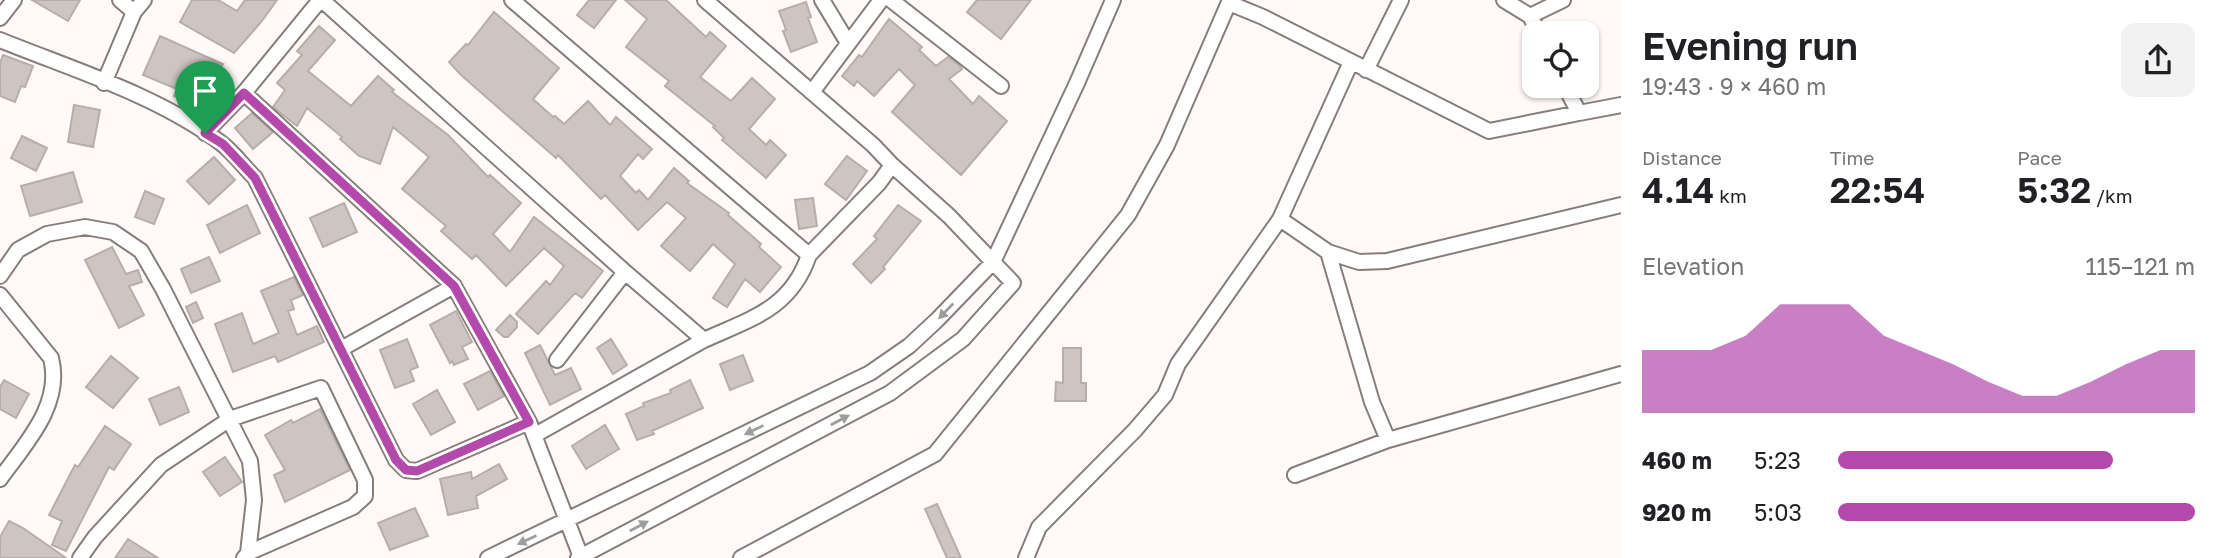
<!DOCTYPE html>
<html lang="en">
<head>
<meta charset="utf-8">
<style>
	body { margin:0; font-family:"Golos Text",sans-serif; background:#f2f2f2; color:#202124; height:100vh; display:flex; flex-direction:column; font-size:26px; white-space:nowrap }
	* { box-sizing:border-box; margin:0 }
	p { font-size:23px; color:#757577 }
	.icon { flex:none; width:38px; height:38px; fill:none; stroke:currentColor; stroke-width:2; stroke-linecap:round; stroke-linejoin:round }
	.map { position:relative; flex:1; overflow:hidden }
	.panel { display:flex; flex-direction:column; background:#fff; width:595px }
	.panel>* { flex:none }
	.controls { position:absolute; left:1522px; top:21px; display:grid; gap:14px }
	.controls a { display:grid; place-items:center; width:77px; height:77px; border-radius:14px; background:#fff; box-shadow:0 2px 5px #0004; font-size:35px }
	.pin { position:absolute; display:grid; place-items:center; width:60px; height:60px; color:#fff; margin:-72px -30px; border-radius:50% 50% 50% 0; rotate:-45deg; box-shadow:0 0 7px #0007 }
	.pin .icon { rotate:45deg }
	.round { display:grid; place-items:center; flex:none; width:74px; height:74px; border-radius:14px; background:#f2f2f2 }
	.overview { display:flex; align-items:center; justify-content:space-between; height:119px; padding:0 21px }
	h1 { font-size:38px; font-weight:600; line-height:52px }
	.metrics { display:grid; grid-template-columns:repeat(3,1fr); gap:10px; height:119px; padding:7px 21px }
	.metrics div { display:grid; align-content:center }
	.metrics b { font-size:35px; font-weight:600 }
	.metrics small { font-size:19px; font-weight:400 }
	.metrics p { font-size:19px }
	.chart { height:196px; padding:14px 21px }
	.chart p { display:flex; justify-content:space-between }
	.chart svg { width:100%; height:126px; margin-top:7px; fill:#b349ab; opacity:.7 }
	ul { padding:0 21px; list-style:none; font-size:23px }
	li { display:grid; grid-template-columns:112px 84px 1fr; align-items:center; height:52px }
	li i { height:18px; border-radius:9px; background:#b349ab }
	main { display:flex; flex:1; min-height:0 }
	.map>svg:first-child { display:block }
	.building { fill:#cec5c1; stroke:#b7aeaa; stroke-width:2 }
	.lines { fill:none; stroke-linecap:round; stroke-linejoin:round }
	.minor-casing { stroke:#867e7b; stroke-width:18 }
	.minor { stroke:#fff; stroke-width:14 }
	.oneway { fill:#9e9c9c }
	.route-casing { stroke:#fff; stroke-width:14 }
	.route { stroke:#b349ab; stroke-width:9 }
</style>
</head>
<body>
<main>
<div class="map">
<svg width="1621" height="558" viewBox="0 0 1621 558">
	<rect width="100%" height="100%" fill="#fff9f7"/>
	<path class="building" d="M32,0H80L68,21Z
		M192,0H218L237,11L245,0H277L262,21L234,53L180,22Z
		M589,0H616L594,28L577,15Z
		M625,0H666L706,37L710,32L726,46L700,77L731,101L752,78L775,99L749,129L766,145L770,140L786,155L766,178L722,140L724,138L713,127L715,126L665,86L669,81L626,47L647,19Z
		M977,0H1031L1001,39L967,12Z
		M806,2L811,17L808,18L817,42L791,52L783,31L786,30L779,11Z
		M494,12L559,68L533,99L553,117L555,116L564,124L588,101L610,125L616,117L652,149L643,159L638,154L620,176L636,193L639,190L648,200L674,168L689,181L687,183L729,213L728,215L761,244L759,247L781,267L760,292L745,279L727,307L713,298L735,264L713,244L690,271L661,246L686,218L667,202L638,230L605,195L601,199L558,155L556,158L461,75L449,62L466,44L468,45Z
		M889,19L922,47L919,50L936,66L948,57L959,65L962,69L949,79L973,104L979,96L1007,121L961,175L892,112L915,85L899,69L874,96L857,81L854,86L842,76L859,55L862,57Z
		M319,26L335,40L308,71L351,106L378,76L394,90L392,92L448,135L488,177L490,175L521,203L493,234L510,252L534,217L603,271L582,298L575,293L538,334L516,314L546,281L550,285L564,266L544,248L506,286L476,255L472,259L441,231L446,226L402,189L429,157L393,127L380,164L359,156L340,139L342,137L307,108L297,126L273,107L285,90L277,83L302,55L297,51Z
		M160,36L223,64L217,71L199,108L174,96L177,89L143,75Z
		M3,55L33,66L25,87L21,86L15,102L0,96V63Z
		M74,105L100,110L93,147L68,142Z
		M252,113L273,132L253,149L235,128Z
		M22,136L47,148L36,171L11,158Z
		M847,156L867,171L846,200L825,184Z
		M214,157L235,180L209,204L187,181Z
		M73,172L82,202L30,216L21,186Z
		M145,191L164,199L154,224L135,217Z
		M813,198L817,226L799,229L795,200Z
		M344,203L357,232L323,247L310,218Z
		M247,205L260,233L220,253L207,225Z
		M898,205L921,221L883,267L885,269L871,283L853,264L877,239L874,236Z
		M112,247L126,274L138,270L142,282L129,286L144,315L119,328L85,260Z
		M209,257L220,281L191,293L181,269Z
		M294,277L303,295L291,300L294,309L288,311L297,335L317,326L324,342L278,362L275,356L233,372L215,324L242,313L253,344L279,333L261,291Z
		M196,302L203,318L193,323L186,307Z
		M456,311L472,342L462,347L468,359L454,365L452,361L450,363L430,325Z
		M510,315L517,322V327L508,337H504L496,330Z
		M407,339L418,367L410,370L414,381L395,388L380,350Z
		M611,339L627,365L613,374L597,348Z
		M540,345L555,375L571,368L581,389L550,405L525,353Z
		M1063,348H1081V383H1086V401H1055L1056,382L1063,383Z
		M743,355L753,381L730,390L720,364Z
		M111,356L138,378L113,408L86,387Z
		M490,371L504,396L478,410L464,384Z
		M4,380L29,394L16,418L0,409V387Z
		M690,380L703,408L652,431L654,434L637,440L626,414L644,406L643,403L671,393L670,390Z
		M179,387L189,412L160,425L149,399Z
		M437,390L455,422L431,435L413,404Z
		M320,409L350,470L285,502L274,475L285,470L265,435L291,420L293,423Z
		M605,425L619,449L586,469L572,446Z
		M105,426L131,444L114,470L109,467L66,551L52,545L62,521L49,515L75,465L78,467Z
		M225,457L242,482L220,496L203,472Z
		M499,464L507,479L476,496L478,508L448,515L440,479L471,472L472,479Z
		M937,504L961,558H947L925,509Z
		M415,508L428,536L390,550L378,523Z
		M9,521L23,528L66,558H0V537Z
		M128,539L158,558H115Z"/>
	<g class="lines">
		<g class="minor-casing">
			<path id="minor" d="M320,0L244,93L454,286L529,422
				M322,0L625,272L704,340L535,435
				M512,0L809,255
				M822,0L848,43
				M891,0L1001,86
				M1504,0L1530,16L1539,33
				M1229,3L1263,17L1489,131L1579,113
				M134,12L144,0
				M1530,16L1563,0
				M0,18L14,0
				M0,40C74,70 157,95 221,143C234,153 244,167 255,178L396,460L406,470L417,471L529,422L581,557
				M1351,62L1280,219L1328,252L1372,402L1388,440L1621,374
				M1366,70L1401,0
				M104,83L134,12L120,0
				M1565,86L1579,113L1621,105
				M812,92L881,0
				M205,133L244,93
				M1328,252L1359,262L1387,261L1621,205
				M0,276L18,250L47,234L85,227L113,232L141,251L163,289L250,461L254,500L248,553
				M0,295L51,358C63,405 25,444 0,479
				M704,340C750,319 791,309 809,255L879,183L892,165L873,145L705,0
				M341,349L454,286
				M557,360L625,272
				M1295,475L1388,440
				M80,558L95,537L161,465L230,419L321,388L365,480V496L353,507L248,553L244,558
				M488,558L870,373L909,346L937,320L993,262L1077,83L1113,0
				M578,558L890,393L963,339L1013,283L949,216L892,165
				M741,558L935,454L1128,215L1167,145L1230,0
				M1026,558L1039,527L1135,430L1165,395L1178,364L1280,219"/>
		</g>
		<use href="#minor" class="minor"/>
	</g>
	<defs><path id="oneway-solid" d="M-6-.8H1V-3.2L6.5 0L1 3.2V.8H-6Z" transform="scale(1.75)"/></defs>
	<g class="oneway">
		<use href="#oneway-solid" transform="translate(946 311) rotate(134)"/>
		<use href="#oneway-solid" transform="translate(840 420) rotate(-28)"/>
		<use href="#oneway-solid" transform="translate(754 430) rotate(154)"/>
		<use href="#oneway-solid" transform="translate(639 526) rotate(-28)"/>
		<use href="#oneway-solid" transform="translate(527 540) rotate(155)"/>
	</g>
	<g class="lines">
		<g class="route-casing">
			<path id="route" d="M244,93L454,286L529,422L417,471L406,470L396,460L255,178L223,144L205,133Z"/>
		</g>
		<use href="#route" class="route"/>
	</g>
</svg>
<div class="controls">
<a><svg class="icon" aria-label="locate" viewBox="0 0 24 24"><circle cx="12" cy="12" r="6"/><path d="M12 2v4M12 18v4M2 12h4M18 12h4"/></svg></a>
</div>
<div class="pin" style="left:205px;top:133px;background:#1e9e55"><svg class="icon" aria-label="arrive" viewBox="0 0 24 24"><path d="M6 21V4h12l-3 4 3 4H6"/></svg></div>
</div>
<section class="panel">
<div class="overview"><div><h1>Evening run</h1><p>19:43 · 9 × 460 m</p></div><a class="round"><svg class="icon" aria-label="share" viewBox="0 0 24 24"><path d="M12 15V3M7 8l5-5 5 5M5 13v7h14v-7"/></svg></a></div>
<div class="metrics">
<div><p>Distance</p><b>4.14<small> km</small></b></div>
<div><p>Time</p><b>22:54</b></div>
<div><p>Pace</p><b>5:32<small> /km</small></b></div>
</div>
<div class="chart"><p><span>Elevation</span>115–121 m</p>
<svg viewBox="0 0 160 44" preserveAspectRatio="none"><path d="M0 44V22L10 22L20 22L30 17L40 6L50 6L60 6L70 17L80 22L90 27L100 33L110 38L120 38L130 33L140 27L150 22L160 22V44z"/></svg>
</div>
<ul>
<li><b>460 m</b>5:23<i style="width:77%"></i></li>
<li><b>920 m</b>5:03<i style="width:100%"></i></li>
</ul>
</section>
</main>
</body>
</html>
